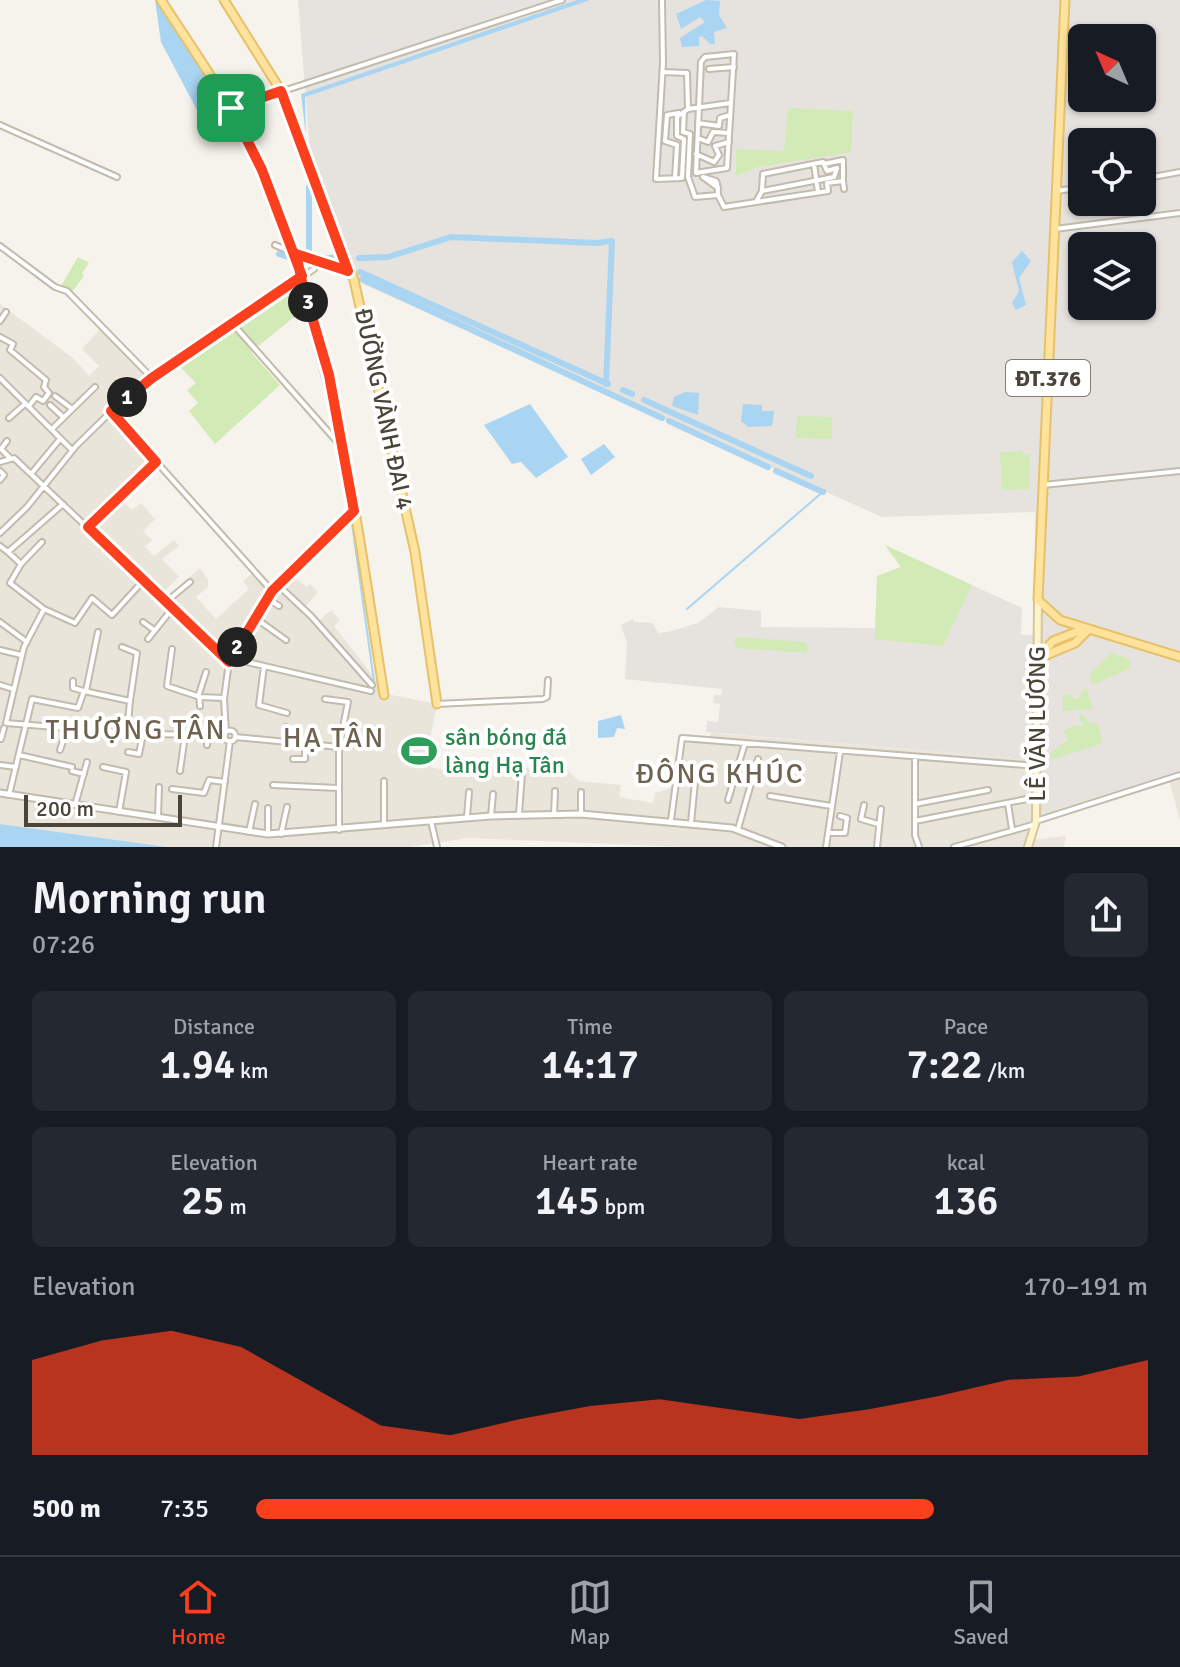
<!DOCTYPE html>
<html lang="en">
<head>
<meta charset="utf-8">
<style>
	body { margin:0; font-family:Signika,sans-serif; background:#242831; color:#f1f3f6; height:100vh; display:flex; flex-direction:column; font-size:30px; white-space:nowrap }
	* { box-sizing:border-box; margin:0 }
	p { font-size:26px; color:#9ea1a6 }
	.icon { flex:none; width:44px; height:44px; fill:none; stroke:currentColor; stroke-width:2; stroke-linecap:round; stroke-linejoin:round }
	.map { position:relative; height:847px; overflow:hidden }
	.drawer { display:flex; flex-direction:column; background:#171b24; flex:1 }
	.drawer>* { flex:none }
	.needle { width:52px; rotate:316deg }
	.tools { position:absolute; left:1068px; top:24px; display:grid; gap:16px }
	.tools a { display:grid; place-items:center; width:88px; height:88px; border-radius:12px; background:#171b24; box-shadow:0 2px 6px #0004; font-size:40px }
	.scale { position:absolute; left:24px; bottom:20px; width:158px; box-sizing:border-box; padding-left:8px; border:4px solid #4b4439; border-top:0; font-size:22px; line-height:28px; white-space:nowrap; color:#4b4439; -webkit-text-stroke:6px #fff; paint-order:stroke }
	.pin { position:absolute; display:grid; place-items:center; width:68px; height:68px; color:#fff; margin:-34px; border-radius:16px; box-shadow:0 4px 12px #0006 }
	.km { position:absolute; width:40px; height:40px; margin:-20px; border-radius:50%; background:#222; color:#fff; font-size:22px; line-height:40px; text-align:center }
	.round { display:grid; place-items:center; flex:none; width:84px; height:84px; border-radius:12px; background:#242831 }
	.summary { display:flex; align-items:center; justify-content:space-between; height:136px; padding:0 32px }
	h1 { font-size:44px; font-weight:600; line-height:60px }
	.figures { display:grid; grid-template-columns:repeat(3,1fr); gap:12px; height:136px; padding:8px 32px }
	.figures div { display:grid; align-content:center; border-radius:12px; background:#242831; text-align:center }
	.figures b { font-size:40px; font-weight:600 }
	.figures small { font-size:22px; font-weight:400 }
	.figures p { font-size:22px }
	.chart { height:224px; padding:16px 32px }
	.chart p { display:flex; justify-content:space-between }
	.chart svg { width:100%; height:144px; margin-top:8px; fill:#fc3f1d; opacity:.7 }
	ul { padding:0 32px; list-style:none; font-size:26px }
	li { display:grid; grid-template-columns:128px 96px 1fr; align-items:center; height:60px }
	li i { height:20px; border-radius:10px; background:#fc3f1d }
	.tabs { display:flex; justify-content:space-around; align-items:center; height:112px; border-top:2px solid #363941; background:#171b24; font-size:22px; color:#9ea1a6 }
	.tabs a { display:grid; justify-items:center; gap:4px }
	.tabs .on { color:#fc3f1d }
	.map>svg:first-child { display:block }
	.residential { fill:#eae5da }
	.industrial { fill:#e6e2dd; fill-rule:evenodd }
	.green { fill:#d2eab5 }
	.parking { fill:#e5e3e0 }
	.water { fill:#a9d4f2 }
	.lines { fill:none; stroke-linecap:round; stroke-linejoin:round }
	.stream { stroke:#a9d4f2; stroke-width:2 }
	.canal { stroke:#a9d4f2; stroke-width:6 }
	.minor-casing { stroke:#c2bbae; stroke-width:8 }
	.tertiary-casing { stroke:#c2bbae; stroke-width:9 }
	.secondary-casing { stroke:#d6c79b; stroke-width:10 }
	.primary-casing { stroke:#e6c16a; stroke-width:11 }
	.minor { stroke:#fff; stroke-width:4 }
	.tertiary { stroke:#fff; stroke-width:5 }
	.secondary { stroke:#fff3cd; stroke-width:6 }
	.primary { stroke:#ffe39c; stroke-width:7 }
	.route-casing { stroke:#fff; stroke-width:16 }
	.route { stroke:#fc3f1d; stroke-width:10 }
	.labels { text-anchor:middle; stroke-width:8; stroke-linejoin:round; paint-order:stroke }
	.shield { fill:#fff; stroke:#817c74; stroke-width:2 }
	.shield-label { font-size:22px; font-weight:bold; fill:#4b4439 }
	.street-label { font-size:24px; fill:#4b4439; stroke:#fff }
	.leisure-label { font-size:24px; fill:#27864d; stroke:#fff; text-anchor:start }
	.quarter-label { font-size:28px; letter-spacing:2px; fill:#6e6250; stroke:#fff }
</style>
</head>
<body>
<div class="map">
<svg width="1180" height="847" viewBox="0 0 1180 847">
	<rect width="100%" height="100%" fill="#f6f3ec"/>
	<path class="residential" d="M0,304L73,358L89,376L99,366L82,349L101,328L152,378L111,411L156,462L119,497L132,510L141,503L155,519L143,531L152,540L145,547L154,556L174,540L179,546L162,559L179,577L160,595L164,599L200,568L208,580V587L196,597L216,619L249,589L243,581L254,572L268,587L286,571L307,587L310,584L318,592L305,607L319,621L331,610L340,620L334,626L374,677L381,693L437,704L427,755L430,767L490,780L494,761L536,770L549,752L579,781L621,785L619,797L653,803L655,793L674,787L682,738L709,740L711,733L1038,760L1037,814L1180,771V821L1169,780L1036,821L1031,840L1066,836L1064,847H685L468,838L410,847H167L0,824Z"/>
	<path class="industrial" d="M298,0H1180V771L1036,815L1038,760L706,732L707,721L718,722L720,704L713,703L714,695H721L722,689L625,679L627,643L621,625L633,619L634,622L653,623L658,633L668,632L698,623L719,607L761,611V627L875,628L877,576L901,567L885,545L1022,608L1021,635H1034L1035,512L882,517L354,280L311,165ZM1082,38H1142V98H1082ZM1082,142H1142V202H1082ZM1082,246H1142V306H1082Z"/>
	<path class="green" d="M788,108L853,111L851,152L757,167L736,176V149L784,151Z
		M78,257L89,263L82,273L84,276L69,296L60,288Z
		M292,293L299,313L251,352L280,385L215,444L189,411L198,403L187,390L196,383L181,368Z
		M797,416L832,417V439L796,438Z
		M1023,451V455L1030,454L1029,489L1002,490L1000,452Z
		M885,545L972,585L943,646L875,639L877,576L901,567Z
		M739,637L805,642L808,650L805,653L737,648L734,640Z
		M1111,653L1130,659L1129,669L1092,685L1090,674Z
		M1086,687L1093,709L1063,711V695L1069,694L1076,700Z
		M1080,713L1091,724L1097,723L1103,743L1051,760V752L1068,740L1063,730L1078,725L1085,727L1079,718Z"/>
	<path class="parking" d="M509,0H519L521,6L459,25L456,16Z
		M399,33L401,41L344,62L341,53Z"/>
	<path class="water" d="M155,0H161L228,104L198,112L161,42Z
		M577,0H590L305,97L306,136L301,94Z
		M706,0L720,1L719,15L727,28L714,32L715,44H710L702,36L699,37V46L682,47L680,38L705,22L700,17L681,29L676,14Z
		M1022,251L1031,261L1019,278L1026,305L1016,310L1012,303L1019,291L1012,262Z
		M685,392L699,393L698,415L672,406L674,397Z
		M530,404L568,457L536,478L521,462L512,464L484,425Z
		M743,404L762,405V411H774L772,426L748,427L741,421Z
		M604,444L615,457L591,475L581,459Z
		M621,715L625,729L617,728L614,737L598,738V721Z
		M0,824L167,847H0Z"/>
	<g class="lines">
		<path class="stream" d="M298,287L338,439
			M340,450L350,510
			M351,516L374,681
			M687,609L825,490"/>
		<path class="canal" d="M279,254L288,257
			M306,257L342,267
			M309,258V187
			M359,258L388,257L451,237L596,243L612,241L606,384
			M316,259L340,257
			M360,272L608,384
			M362,279L662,418
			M623,390L632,394
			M644,400L811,476
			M669,421L768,467
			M776,471L823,492"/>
		<g class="minor-casing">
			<path id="minor" d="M662,1L663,63L656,179L682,178L684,139L677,136V117L688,109
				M734,54L727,168L696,173L701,62L705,57Z
				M709,69L734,67
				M662,72L687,73L688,109L730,103
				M231,108L562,0
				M684,112L683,132L690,134L688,177
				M698,123L719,126L720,118L730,115
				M0,125L117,177
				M698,138L708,142L713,132L729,133
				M696,154L714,162L719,155L715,146L729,142
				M814,164L818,192
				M688,177L695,197L718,195L724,207L756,202L762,191L834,177L837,168L827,171L824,164L843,160V181L827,183L828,191L756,202
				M675,178L677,145L665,141L667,115L679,113
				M1142,179L1180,172
				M843,181L844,189
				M718,188L703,177L716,181C718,185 718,190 718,195
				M762,190L763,174L823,162
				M1057,191L1082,187
				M1055,229L1180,213
				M275,245L322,265L348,271
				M0,246L55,287L67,291L152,378
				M0,321L6,312
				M233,324L340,445
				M0,337L13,344L10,350L46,380L44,387L49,393L43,401L36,397L29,406
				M0,378L72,450
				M55,396L71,408
				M50,405L63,417
				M111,411L272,591
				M9,418L25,404
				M52,429L95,387
				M7,441L1,449L9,457
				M0,462L14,458L229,662L224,699L226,732
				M0,471L4,475L0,480
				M31,474L60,439
				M1043,485L1180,471
				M354,511L278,585L311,616L372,685
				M88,527L156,462
				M0,533L27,507L76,446L124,399L314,269
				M0,546L8,552
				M21,564L42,542
				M144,580L112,615L92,598L75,623L44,609L24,647L6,723L141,734L225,735
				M267,598L279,606
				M166,602L190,582
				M44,609L10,583L21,564L8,552L63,504
				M254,617L286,640
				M0,622L27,642
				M143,622L154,630
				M148,639L172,609
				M122,647L137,653L130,701
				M172,649L167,686L200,697L224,698
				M0,650L21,655
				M230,658L371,691
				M230,659L278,585
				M264,666L259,705L287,713
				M73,681V688L84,691
				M0,685L13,689
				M86,691L98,632
				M325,699L348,702L339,747
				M437,704L543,699L547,697L548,680
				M200,706L199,694L206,672
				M224.5 736a5.5 5.5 0 1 1 11 0a5.5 5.5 0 1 1-11 0Z
				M235,737L339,747V830
				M1,739L4,728
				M286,743V727
				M207,745L208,736
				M60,750L67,729
				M128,752L139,754L143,734
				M19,755L72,767
				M293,759H305V745
				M915,759V835L919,847
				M0,765L16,767
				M103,767L126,772L119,812
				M72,771L84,774
				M180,771L185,735
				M273,785L338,788
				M172,789L204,793L209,780L225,782
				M9,795L32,699L78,708L84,691L130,701L127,733
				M770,796L831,806
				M728,800L745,743
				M915,804L988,790
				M1008,804L1012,829
				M75,805L87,762
				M864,805L861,819L878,824
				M519,814L522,773
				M581,814V792
				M554,815L555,791
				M491,816L493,794
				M158,817L159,787
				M467,817L469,792
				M671,820L682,738L1037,766
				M431,821L437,847
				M915,821L1037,797
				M1036,821L1180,775
				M691,823L696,771
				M384,825V781
				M738,829L758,759
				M249,832L255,804
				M828,833H845L847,818L840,816
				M268,834V808
				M281,834L287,807
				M216,847L230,741
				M826,847L840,752
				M877,847L881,809
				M954,847L1036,824"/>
		</g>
		<g class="tertiary-casing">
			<path id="tertiary" d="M0,793L268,834L491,816L581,814L732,828L782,847"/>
		</g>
		<g class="secondary-casing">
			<path id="secondary" d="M1028,847L1036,821L1038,600"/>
		</g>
		<g class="primary-casing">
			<path id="primary" d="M161,0C197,56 237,111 263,172C334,337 356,518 384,695
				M224,0L281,91L354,280L415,552L437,704
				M1065,0L1038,600L1060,620L1180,657
				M1037,659L1053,641L1084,629
				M1037,659L1075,643L1089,629"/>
		</g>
		<use href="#minor" class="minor"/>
		<use href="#tertiary" class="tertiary"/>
		<use href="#secondary" class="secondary"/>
		<use href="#primary" class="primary"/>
	</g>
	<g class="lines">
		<g class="route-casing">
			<path id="route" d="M231,108L262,170L302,276L152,378L111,411L156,462L88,527L229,662L272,591L354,511L329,375L303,286L296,254L348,271L281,91L231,108"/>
		</g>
		<use href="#route" class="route"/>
	</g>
	<defs>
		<g id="stadium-bare" transform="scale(2.76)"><path d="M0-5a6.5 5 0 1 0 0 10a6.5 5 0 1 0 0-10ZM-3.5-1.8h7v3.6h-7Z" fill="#2e9e5b" stroke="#fff" stroke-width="2.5" paint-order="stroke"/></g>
	</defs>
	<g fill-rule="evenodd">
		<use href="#stadium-bare" x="419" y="751"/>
	</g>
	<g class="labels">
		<rect class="shield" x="1006" y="360" width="84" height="36" rx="6"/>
		<g class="shield-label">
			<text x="1048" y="386">ĐT.376</text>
		</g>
		<g class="street-label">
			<text transform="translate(384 409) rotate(78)" y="8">ĐƯỜNG VÀNH ĐAI 4</text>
			<text transform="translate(1037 724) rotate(-90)" y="8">LÊ VĂN LƯƠNG</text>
		</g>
		<g class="leisure-label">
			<text x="445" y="745">sân bóng đá<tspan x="445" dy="28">làng Hạ Tân</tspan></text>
		</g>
		<g class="quarter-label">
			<text x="136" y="739">THƯỢNG TÂN</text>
			<text x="334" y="747">HẠ TÂN</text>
			<text x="720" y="783">ĐÔNG KHÚC</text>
		</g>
	</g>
</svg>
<div class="tools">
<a><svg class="needle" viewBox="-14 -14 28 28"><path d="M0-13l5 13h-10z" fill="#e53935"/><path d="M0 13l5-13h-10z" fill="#9ea1a6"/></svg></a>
<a><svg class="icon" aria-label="locate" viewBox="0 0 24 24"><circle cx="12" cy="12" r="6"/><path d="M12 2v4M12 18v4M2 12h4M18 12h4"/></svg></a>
<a><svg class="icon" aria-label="layers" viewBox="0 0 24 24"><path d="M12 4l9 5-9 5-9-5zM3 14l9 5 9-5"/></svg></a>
</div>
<div class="scale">200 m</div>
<div class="pin" style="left:231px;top:108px;background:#1e9e55"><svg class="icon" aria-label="arrive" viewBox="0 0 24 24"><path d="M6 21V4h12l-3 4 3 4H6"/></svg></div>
<b class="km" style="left:127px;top:397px">1</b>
<b class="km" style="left:237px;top:647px">2</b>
<b class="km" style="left:308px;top:302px">3</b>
</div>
<section class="drawer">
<div class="summary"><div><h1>Morning run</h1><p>07:26</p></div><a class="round"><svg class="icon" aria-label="share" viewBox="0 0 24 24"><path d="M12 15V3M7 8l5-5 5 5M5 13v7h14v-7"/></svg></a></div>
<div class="figures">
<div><p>Distance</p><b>1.94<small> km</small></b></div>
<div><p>Time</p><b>14:17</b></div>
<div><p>Pace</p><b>7:22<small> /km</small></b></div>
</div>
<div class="figures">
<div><p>Elevation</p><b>25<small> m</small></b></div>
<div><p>Heart rate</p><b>145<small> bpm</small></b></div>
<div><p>kcal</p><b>136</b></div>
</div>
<div class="chart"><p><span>Elevation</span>170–191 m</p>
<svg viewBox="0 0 160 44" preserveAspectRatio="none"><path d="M0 44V15L10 9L20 6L30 11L40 23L50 35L60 38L70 33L80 29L90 27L100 30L110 33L120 30L130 26L140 21L150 20L160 15V44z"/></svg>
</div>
<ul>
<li><b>500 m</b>7:35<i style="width:76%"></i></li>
</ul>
</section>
<nav class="tabs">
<a class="on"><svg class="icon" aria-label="home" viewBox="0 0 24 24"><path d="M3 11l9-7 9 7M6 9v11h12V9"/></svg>Home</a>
<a><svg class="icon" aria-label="map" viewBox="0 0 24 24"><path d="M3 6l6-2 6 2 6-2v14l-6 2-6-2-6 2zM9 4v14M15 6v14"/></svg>Map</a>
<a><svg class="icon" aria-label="saved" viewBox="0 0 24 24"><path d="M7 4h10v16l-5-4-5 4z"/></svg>Saved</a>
</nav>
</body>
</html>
